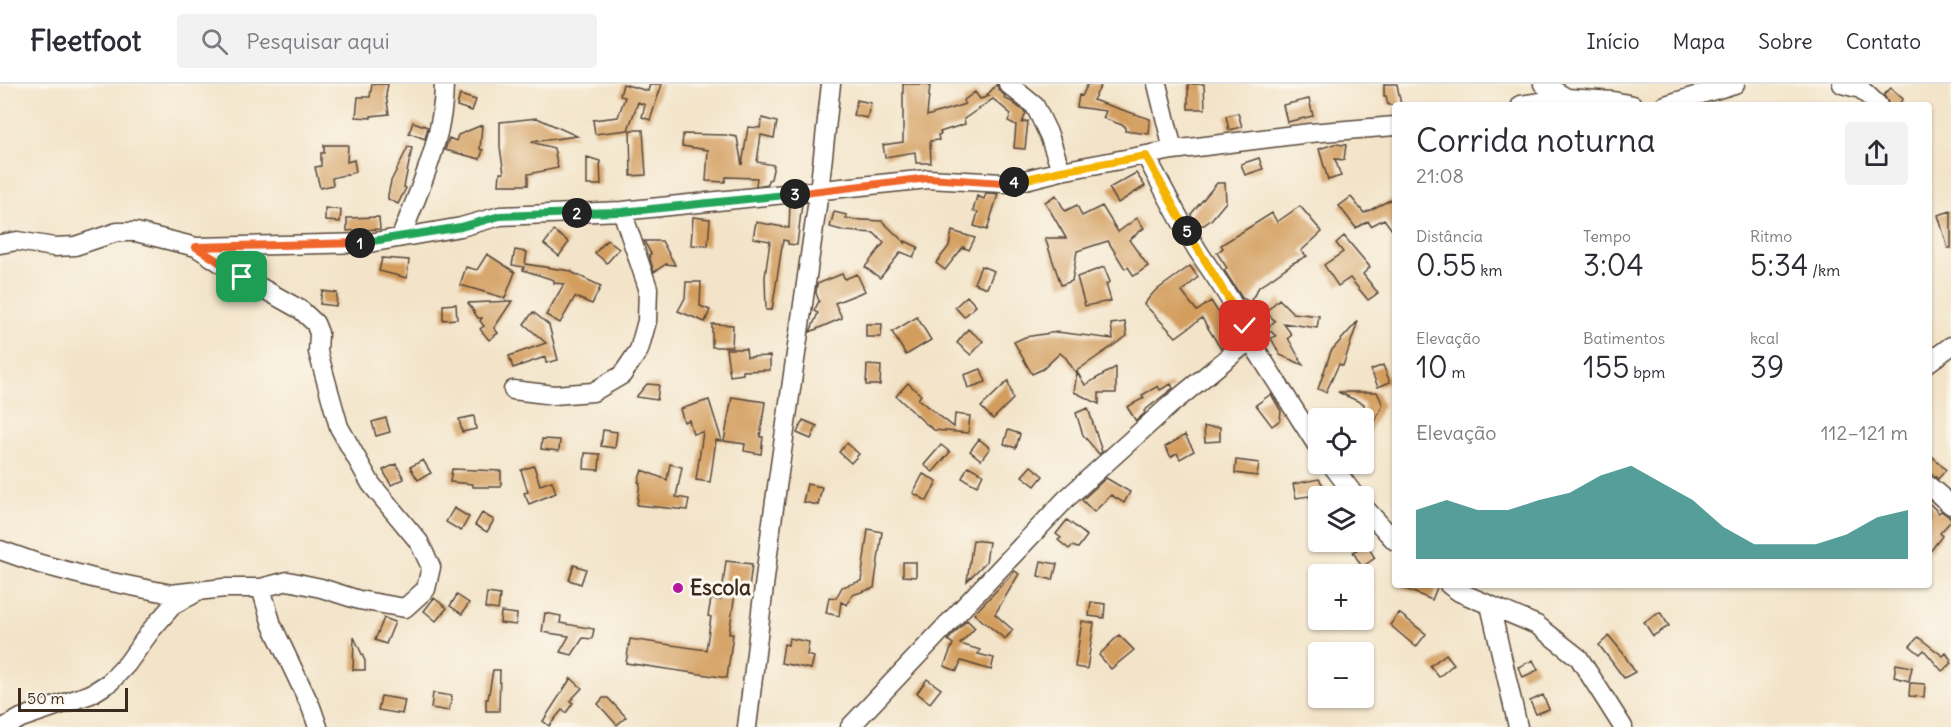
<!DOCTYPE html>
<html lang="pt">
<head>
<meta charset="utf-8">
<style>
	body { margin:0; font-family:Delius,sans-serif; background:#f2f2f3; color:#2b2b33; height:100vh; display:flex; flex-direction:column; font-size:22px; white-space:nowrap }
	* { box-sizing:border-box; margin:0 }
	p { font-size:20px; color:#7c7c81 }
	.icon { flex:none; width:33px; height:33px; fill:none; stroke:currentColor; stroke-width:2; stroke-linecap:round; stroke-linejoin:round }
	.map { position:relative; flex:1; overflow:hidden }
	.panel { position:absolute; left:1392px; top:18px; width:540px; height:486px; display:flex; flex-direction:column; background:#fff; border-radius:6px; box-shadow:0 2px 4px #0004 }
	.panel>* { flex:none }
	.fabs { position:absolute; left:1308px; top:324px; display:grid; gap:12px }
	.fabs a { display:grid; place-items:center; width:66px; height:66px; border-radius:6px; background:#fff; box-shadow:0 2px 4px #0004; font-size:30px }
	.scale { position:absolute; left:18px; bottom:15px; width:110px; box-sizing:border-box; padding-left:6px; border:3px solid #3b2a1e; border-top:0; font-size:16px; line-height:21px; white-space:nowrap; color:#3b2a1e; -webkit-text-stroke:4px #fbf7ec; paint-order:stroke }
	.pin { position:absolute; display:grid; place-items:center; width:51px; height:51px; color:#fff; margin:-26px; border-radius:12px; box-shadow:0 3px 9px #0006 }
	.km { position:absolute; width:30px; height:30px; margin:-15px; border-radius:50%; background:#222; color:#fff; font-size:16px; line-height:30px; text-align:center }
	.round { display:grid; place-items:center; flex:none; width:63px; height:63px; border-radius:6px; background:#f2f2f3 }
	.head { display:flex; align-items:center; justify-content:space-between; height:102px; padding:0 24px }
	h1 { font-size:33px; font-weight:600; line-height:45px }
	.figures { display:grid; grid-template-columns:repeat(3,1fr); gap:9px; height:102px; padding:6px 24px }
	.figures div { display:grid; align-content:center }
	.figures b { font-size:30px; font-weight:600 }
	.figures small { font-size:16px; font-weight:400 }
	.figures p { font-size:16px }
	.chart { height:168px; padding:12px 24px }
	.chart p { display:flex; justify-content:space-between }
	.chart svg { width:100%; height:108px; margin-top:6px; fill:#0f766e; opacity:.7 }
	header { display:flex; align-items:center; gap:36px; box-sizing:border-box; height:84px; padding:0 30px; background:#fff; border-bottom:2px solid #e1e1e2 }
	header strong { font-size:28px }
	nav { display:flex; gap:33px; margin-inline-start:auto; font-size:21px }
	.search { width:420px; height:54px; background:#f2f2f3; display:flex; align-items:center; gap:15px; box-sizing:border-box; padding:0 21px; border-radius:6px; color:#7c7c81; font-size:22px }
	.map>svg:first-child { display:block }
	.building { fill:#d39d5d }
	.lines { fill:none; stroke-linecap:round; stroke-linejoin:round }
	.minor-casing { stroke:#574638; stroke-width:21 }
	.minor { stroke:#fff; stroke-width:18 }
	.split-1-casing { stroke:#fff; stroke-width:12 }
	.split-2-casing { stroke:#fff; stroke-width:12 }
	.split-3-casing { stroke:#fff; stroke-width:12 }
	.split-4-casing { stroke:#fff; stroke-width:12 }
	.split-5-casing { stroke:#fff; stroke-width:12 }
	.split-6-casing { stroke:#fff; stroke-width:12 }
	.split-1 { stroke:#f0652b; stroke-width:8 }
	.split-2 { stroke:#22a559; stroke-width:8 }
	.split-3 { stroke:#22a559; stroke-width:8 }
	.split-4 { stroke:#f0652b; stroke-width:8 }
	.split-5 { stroke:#f5b400; stroke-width:8 }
	.split-6 { stroke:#f5b400; stroke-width:8 }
	.poi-dot { fill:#b5179e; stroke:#fbf7ec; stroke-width:2 }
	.labels { text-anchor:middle; stroke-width:6; stroke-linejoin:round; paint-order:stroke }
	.poi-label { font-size:21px; font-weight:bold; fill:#3b2a1e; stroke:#fbf7ec; text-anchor:start }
</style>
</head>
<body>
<header>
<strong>Fleetfoot</strong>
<div class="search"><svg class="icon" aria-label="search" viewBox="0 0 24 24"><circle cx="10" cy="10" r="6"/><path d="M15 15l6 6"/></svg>Pesquisar aqui</div>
<nav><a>Início</a><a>Mapa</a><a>Sobre</a><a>Contato</a></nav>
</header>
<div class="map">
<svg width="1951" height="643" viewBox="0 0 1951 643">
	<rect width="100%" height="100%" fill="#fbf7ec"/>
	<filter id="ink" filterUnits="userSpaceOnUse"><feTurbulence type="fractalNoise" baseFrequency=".0167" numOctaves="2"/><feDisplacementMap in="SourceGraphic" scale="12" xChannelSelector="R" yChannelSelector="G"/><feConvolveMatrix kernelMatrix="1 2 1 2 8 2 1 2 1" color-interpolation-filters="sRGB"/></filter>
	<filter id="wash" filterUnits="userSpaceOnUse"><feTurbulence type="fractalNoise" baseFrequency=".008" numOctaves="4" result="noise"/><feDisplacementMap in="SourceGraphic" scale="24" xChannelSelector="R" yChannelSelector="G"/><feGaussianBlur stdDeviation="1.35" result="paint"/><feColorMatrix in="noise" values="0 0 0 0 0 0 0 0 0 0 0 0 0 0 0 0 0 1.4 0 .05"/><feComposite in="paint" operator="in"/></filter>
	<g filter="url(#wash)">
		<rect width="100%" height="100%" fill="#f3e4c9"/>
		<g id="blocks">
			<path class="building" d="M372,0H388L386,11L389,30L371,32V34L356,33L358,13H370Z
				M623,0L648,7L650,0H662L650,36L642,33L645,21L638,18L628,46L595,50L593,36L618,33L625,13L620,12Z
				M903,0H930L927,32L965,20L963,17L975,8L980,15L989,12L987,11L997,0L998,5L1005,12L1004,14L1012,18L1026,29L1022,39L1028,37L1025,65L1014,64L1016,41L1008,37L1011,30L993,15L964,35L965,40L940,48L941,50L938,51L939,56L930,57L931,79H916L915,68L885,73L883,61L903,58Z
				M1088,0H1102L1093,16L1150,35L1149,50L1125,47V42L1103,34L1106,27L1077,23L1079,11L1082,12Z
				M1188,0H1204L1205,25H1188Z
				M1384,0H1397L1401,21H1388L1386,12H1384Z
				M1891,4L1903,15L1897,21H1889L1884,11Z
				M460,11L476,16L472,27L457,22Z
				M1309,15L1313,32L1287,38L1283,21Z
				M857,16L871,19L867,34L853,31Z
				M1238,29L1242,43L1229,46L1226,32Z
				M537,34L577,52L531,58L554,64L558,84L528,90V101H499L500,89H504L500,64V38Z
				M762,34L777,38L774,54L761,51L757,78L774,81L771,95L768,96V100L756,102L757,94L726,93L725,98L706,97L708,66L682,62L683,50L725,51L737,53L742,81L748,43L760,44Z
				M413,38L428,43L425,55L409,49Z
				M482,41L480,65L483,66L480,75L445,66L449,54L456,57L458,51Z
				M630,46H643L646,91L631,92Z
				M1334,60L1346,61L1344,76L1335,75L1341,92L1328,96L1319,65Z
				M324,61H348L347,78L354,76L356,88L332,94L333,101L320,104L315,83L321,82V69H324Z
				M408,63L412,64L404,103L406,104L398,120L388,115V111L391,97Z
				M587,73L600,77L601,101H587Z
				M1259,74L1263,85L1245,91L1241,80Z
				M1136,89L1145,102L1118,119L1109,104Z
				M1217,99H1225L1226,118L1211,136L1204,141H1200L1192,135L1191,130Z
				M986,109L998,110L987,146L974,142L978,128L973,127L977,112L984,115Z
				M1056,111L1065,127L1077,121L1082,132L1102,122L1118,148L1137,134L1144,144L1129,156L1148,182L1134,192L1128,183L1125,185L1108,157L1077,167L1072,197L1061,201L1045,154H1066L1045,118Z
				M1351,113L1364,129L1392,115L1395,121V150L1384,135L1371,142L1368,137L1356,144L1339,122Z
				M802,120L797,161L788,160V157L783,156L772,226H766L765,193L770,157L753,154L756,138L789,144L790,121Z
				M1300,122L1322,148L1301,167L1307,172L1293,179L1259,203L1250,218L1242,214L1224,186L1227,184L1217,169L1223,164L1221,161L1272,129L1277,138Z
				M325,124L341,126L340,138L325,137Z
				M1951,127V164H1948L1938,131Z
				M834,128L847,131L846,135L882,137L905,159V157L918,163L913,173L901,168L880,194L865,183L884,159L874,149L845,147L830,143Z
				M379,133L380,145L347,147V134Z
				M693,133L710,135L708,162L691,161Z
				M554,147L569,158L559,172L544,160Z
				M952,147L975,154L969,166L963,163L945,186L936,179L949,162Z
				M1344,152L1370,183L1363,190L1378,209L1368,216L1350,194L1338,202L1324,181L1343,168L1336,159Z
				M607,156L619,165L607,179L595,169Z
				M644,157H662L675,181L666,180L654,188L649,171L651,170Z
				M515,166L527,168L525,180L571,187V188L601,202L592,220L575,213L560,239L546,231L564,200L554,199V196L523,186L524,183L512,181Z
				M487,170L515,188L505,214L460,201L466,183L477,186Z
				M382,174L409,176L407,194L379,187Z
				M981,182L994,187L987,204L974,199Z
				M1190,182L1198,193L1182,208L1197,227L1211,217L1232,249L1221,265L1202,234L1176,253L1144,220L1154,208Z
				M1104,183L1110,198L1106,200L1111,217L1085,222L1077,193Z
				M842,190L845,195L857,190L865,207L835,219L842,234L810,248L818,229L814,227L819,217L816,209L817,200Z
				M686,198H701L700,222L710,226L705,238L678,227L685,214Z
				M322,207L337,209L336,222L320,220Z
				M967,212L976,222L964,233L955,223Z
				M1279,215L1293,229L1319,232L1317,244L1283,239L1292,251L1288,254L1303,281L1280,271L1271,254L1276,252L1267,244L1275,237L1266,228Z
				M512,217L494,244L498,249L489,256L480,245L484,242L480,237L482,234H478L468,219Z
				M456,220L457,235L443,236V221Z
				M533,228L549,241L558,276L546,279L545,273L513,284L509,272L546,259L524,240Z
				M917,233L931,256L906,271L892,248Z
				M1358,237L1343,282L1339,280L1326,308L1318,305L1331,267Z
				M1125,238L1127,252L1075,288L1066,274L1060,269L1043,285L1032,290L1014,258L1025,253L1057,248L1113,255L1111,240Z
				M712,240L733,241L732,263H712Z
				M866,240H882L881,253H866Z
				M968,245L983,257L971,271L957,259Z
				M726,265H746L747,273L770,272V286L743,287V290L730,292Z
				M867,281L881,282L880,301H866Z
				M1383,281L1390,298L1378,303L1371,286Z
				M1116,283V309H1099V320L1074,308L1077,288L1085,301Z
				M981,285L986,298L968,304L964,291Z
				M1008,297L1013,315L993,335L981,323Z
				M908,299L921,311L918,315L954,343L955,330L970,332L968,349L934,346L924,338L896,312Z
				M647,300L659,301L657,316L636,313Z
				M1171,300L1173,304L1144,327L1145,329L1136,337L1127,323L1144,314L1142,311L1158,302L1160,306Z
				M1338,308H1377L1383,321L1364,360V320Z
				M1271,310L1281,327L1280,336L1272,342L1256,321Z
				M732,313L765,318L760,353H763L761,370L744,367L745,360L724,357Z
				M709,316L722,357L716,356L710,398L696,396L703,348L693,350L689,336L684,338L680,325Z
				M1088,324L1102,368L1099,370L1083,351L1076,329Z
				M474,332L476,345L462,348L459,335Z
				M386,334L390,348L376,352L372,338Z
				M803,336L817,342L811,355L797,349Z
				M1204,343H1220V357L1205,358Z
				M603,346L617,348L615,364L601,362Z
				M1008,346L1020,350L1016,364L1004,360Z
				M1185,351L1194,367L1180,375L1177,369L1171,373L1165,363Z
				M542,355L560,356L559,367L541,365Z
				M979,355L990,364L981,376L970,367Z
				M847,359L859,370L851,379L839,368Z
				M941,361L950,368L933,388L924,381Z
				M585,369L600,370L599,386L584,385Z
				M1929,369L1946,386L1938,395L1929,387Z
				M423,376L431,389L418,396L410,383Z
				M1236,376L1259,379L1257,392L1235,389Z
				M396,380L404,395L391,401L383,386Z
				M670,380L682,383L676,413L689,415L687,426L637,421L640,399L638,398L642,386L667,396Z
				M534,382L540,401L552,397L556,409L529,420L524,409L528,408L521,386Z
				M968,382L983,390L977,402L962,394Z
				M1031,382L1043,392L1035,402L1022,392Z
				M452,385L501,387V403H473V400L450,398Z
				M923,390L937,397L927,417L913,409Z
				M1106,394L1130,408L1124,419L1111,411L1094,428L1082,416Z
				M1319,395L1326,406L1310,415L1309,412L1296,414L1293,400Z
				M807,400L822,403L818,421L803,418Z
				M1929,419L1939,429L1941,427L1951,434V437L1940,449L1942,452L1929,469Z
				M454,424L469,433L461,447L446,438Z
				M482,429L494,436L487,448L475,441Z
				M1067,436L1087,452L1078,464L1072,462L1069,465L1058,456L1061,454L1056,450Z
				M868,445L882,448L874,504L852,511L847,521L841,518L839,532L826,529L829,513L836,514L842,503L861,497Z
				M973,456L989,458L986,478L967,497Z
				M1366,460L1375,474L1362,483L1353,468Z
				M726,477L752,480L749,505L736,503L729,550H733L727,594L626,579L630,555L706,566L711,533L708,532L711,515L721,516Z
				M1041,477L1057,480L1053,496L1038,492Z
				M903,478H916V493L903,492Z
				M574,481L586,485L581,500L569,496Z
				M1015,487L1019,490L995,530L1013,546L1005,555L974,530Z
				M1396,501H1438L1432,516Z
				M487,509L500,511L498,526L485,524Z
				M457,511L469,519L462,530L450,522Z
				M434,514L447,524L436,537L424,527Z
				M1091,518L1105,520L1104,534L1089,532Z
				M501,528L517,530L516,541L500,539Z
				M1660,528L1669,542L1653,552L1644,538Z
				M545,529L561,532L560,539L594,545L592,555L583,554L572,571L560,568L569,552L542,548Z
				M1399,529L1426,550L1416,563L1390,541Z
				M384,534L395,538L386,560L375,556Z
				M967,536L975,544L960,560L980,566L978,570L994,574L991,586L961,577L957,587L944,582L953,560L948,556Z
				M1082,537L1094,539L1087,585L1075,583Z
				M1119,551L1134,566L1111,585L1099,571Z
				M1609,552L1623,569L1635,588L1624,594L1599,561Z
				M354,553L365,577V586H353Z
				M1918,553L1943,572L1946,569L1951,576V580L1942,587L1924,566L1920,570L1910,562Z
				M789,554L809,558L807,571L814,573L811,585L781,579L784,560L788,561Z
				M1446,570L1454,580L1439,593L1430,582Z
				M1533,576L1538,586L1523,593L1518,583Z
				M1896,580L1912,583L1909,597L1894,593Z
				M493,586H500L499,627H486V615H488Z
				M571,594L582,604L570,617L573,619L566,629L562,626L549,642L543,637Z
				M927,595L941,605L930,619L917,609Z
				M1910,599L1925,600L1924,613L1909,612Z
				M433,609L452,612L449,627L431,624Z
				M1543,611L1549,625L1536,630L1530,617Z
				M381,612L405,616L402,630L378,626Z
				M603,614H608L626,633L617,641L598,620Z"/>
		</g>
	</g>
	<g filter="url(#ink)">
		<use href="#blocks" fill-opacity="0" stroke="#574638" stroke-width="1.5"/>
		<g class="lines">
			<g class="minor-casing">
				<path id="minor" d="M1008,0L1035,22L1049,51L1061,87
					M1157,0L1173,66
					M1543,0L1567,14
					M1842,0L1861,5L1878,21
					M1521,21L1567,14L1613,17L1633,21
					M1665,21L1735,0
					M1146,72C1163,104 1179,136 1198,167C1217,196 1238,223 1250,256L1318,363
					M401,153C420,103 444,54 444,0
					M0,160L17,157L54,163L75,162L117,148H136L196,163L369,159L461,143L500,132L622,127L928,95L1003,99L1021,97L1061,87L1173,66L1310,49L1395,42
					M1929,278L1951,262
					M513,306L554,311L593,308L622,291L639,266L647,237L648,204L622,127
					M1331,380L1355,412
					M1929,402L1951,421
					M1364,423L1395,457
					M0,466L40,480L97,495L171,510L224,504H261L288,497L321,504L359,516L405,524L426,505L431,483L419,458L371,400L339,343L318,268L319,249L315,239L301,226L242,193L196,163
					M1449,501L1459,508L1537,541L1579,574L1623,643
					M261,504L272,541L311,623L318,643
					M1490,521L1518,643
					M5,643L21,634L91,610L110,598L127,580L152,545L173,521L192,511
					M747,643L771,445L819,108L831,0
					M850,643L1066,415L1170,321L1250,256"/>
			</g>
			<use href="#minor" class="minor"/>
		</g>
	</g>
	<g class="lines" filter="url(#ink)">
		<g class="split-1-casing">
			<path id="split-1" d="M242,193L196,163L360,159"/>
		</g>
		<g class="split-2-casing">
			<path id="split-2" d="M360,159L461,143L500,132L577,129"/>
		</g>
		<g class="split-3-casing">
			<path id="split-3" d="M577,129L622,128L795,110"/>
		</g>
		<g class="split-4-casing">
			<path id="split-4" d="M795,110L928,94L1003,99L1014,98"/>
		</g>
		<g class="split-5-casing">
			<path id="split-5" d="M1014,98L1061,87L1146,72L1187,147"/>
		</g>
		<g class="split-6-casing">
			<path id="split-6" d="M1187,147L1245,242"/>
		</g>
		<use href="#split-1" class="split-1"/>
		<use href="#split-2" class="split-2"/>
		<use href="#split-3" class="split-3"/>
		<use href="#split-4" class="split-4"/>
		<use href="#split-5" class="split-5"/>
		<use href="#split-6" class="split-6"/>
	</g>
	<circle class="poi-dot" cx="678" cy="504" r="6"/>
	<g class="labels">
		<g class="poi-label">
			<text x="690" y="511">Escola</text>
		</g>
	</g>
</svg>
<div class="fabs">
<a><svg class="icon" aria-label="locate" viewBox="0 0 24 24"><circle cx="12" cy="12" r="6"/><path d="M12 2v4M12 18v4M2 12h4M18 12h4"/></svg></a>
<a><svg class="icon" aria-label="layers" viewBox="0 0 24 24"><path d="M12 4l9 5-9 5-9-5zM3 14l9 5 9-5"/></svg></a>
<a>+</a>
<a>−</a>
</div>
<div class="scale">50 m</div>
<div class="pin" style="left:242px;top:193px;background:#1e9e55"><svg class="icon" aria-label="arrive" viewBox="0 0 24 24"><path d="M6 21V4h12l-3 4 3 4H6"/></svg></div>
<div class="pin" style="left:1245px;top:242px;background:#d93025"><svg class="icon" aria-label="check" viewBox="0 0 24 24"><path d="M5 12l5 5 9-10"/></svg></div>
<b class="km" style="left:360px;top:159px">1</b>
<b class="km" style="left:577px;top:129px">2</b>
<b class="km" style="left:795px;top:110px">3</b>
<b class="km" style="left:1014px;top:98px">4</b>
<b class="km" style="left:1187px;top:147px">5</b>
<section class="panel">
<div class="head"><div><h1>Corrida noturna</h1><p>21:08</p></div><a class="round"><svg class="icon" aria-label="share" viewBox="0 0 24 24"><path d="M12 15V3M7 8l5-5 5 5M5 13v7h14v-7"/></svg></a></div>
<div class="figures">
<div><p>Distância</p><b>0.55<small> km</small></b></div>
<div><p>Tempo</p><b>3:04</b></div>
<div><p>Ritmo</p><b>5:34<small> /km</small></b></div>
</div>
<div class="figures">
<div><p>Elevação</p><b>10<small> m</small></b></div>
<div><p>Batimentos</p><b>155<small> bpm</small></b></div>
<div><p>kcal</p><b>39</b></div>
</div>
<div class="chart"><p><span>Elevação</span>112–121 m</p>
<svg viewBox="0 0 160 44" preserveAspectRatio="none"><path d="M0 44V24L10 20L20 24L30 24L40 20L50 17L60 10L70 6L80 13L90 20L100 31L110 38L120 38L130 38L140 34L150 27L160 24V44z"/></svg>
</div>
</section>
</div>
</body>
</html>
